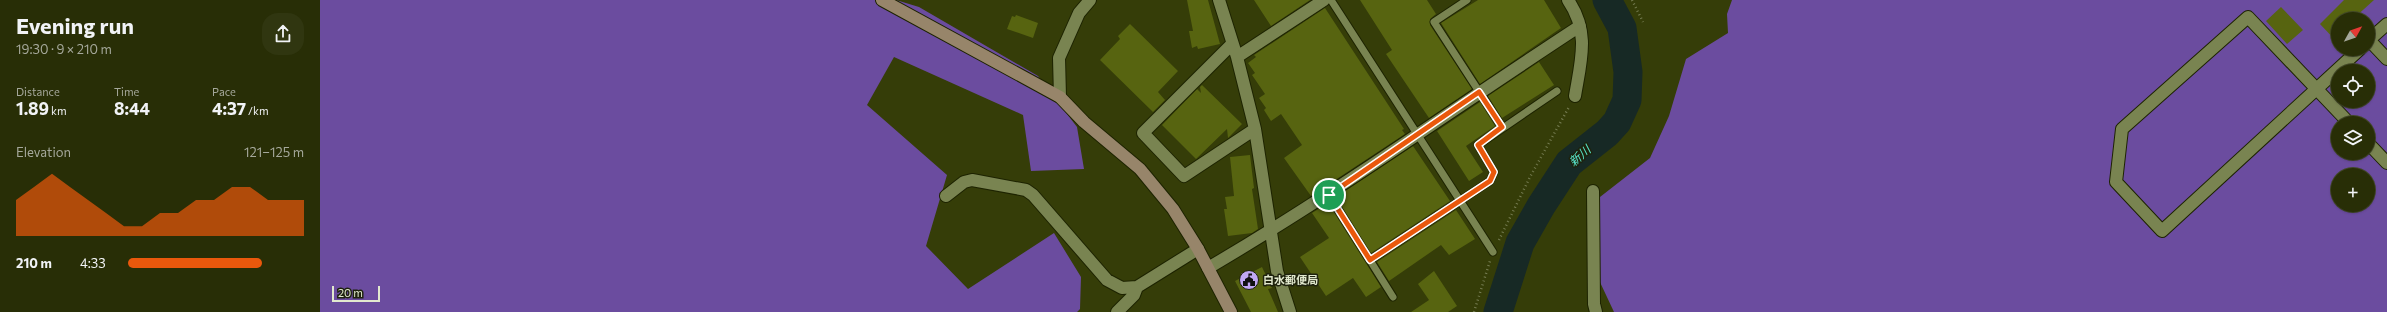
<!DOCTYPE html>
<html lang="en">
<head>
<meta charset="utf-8">
<style>
	body { margin:0; font-family:Commissioner,"Noto Sans JP",sans-serif; background:#303610; color:#f1f3f6; height:100vh; display:flex; flex-direction:column; font-size:15px; white-space:nowrap }
	* { box-sizing:border-box; margin:0 }
	p { font-size:13px; color:#a5a89b }
	.icon { flex:none; width:22px; height:22px; fill:none; stroke:currentColor; stroke-width:2; stroke-linecap:round; stroke-linejoin:round }
	.map { position:relative; flex:1; overflow:hidden }
	.sheet { display:flex; flex-direction:column; background:#282e06; width:320px }
	.sheet>* { flex:none }
	.needle { width:26px; rotate:50deg }
	.buttons { position:absolute; left:2011px; top:12px; display:grid; gap:8px }
	.buttons a { display:grid; place-items:center; width:44px; height:44px; border-radius:50%; background:#282e06; box-shadow:0 1px 3px #0004,0 0 0 1px #444a28; font-size:20px }
	.scale { position:absolute; left:12px; bottom:10px; width:48px; box-sizing:border-box; padding-left:4px; border:2px solid #e2e9ce; border-top:0; font-size:11px; line-height:14px; white-space:nowrap; color:#e2e9ce; -webkit-text-stroke:3px #1e220d; paint-order:stroke }
	.pin { position:absolute; display:grid; place-items:center; width:34px; height:34px; color:#fff; margin:-17px; border:2px solid #fff; border-radius:50%; box-shadow:0 1px 4px #0007 }
	.round { display:grid; place-items:center; flex:none; width:42px; height:42px; border-radius:16px; background:#303610 }
	.overview { display:flex; align-items:center; justify-content:space-between; height:68px; padding:0 16px }
	h1 { font-size:22px; font-weight:700; line-height:30px }
	.metrics { display:grid; grid-template-columns:repeat(3,1fr); gap:6px; height:68px; padding:4px 16px }
	.metrics div { display:grid; align-content:center }
	.metrics b { font-size:17px; font-weight:700 }
	.metrics small { font-size:11px; font-weight:400 }
	.metrics p { font-size:11px }
	.chart { height:112px; padding:8px 16px }
	.chart p { display:flex; justify-content:space-between }
	.chart svg { width:100%; height:72px; margin-top:4px; fill:#ea580c; opacity:.7 }
	ul { padding:0 16px; list-style:none; font-size:13px }
	li { display:grid; grid-template-columns:64px 48px 1fr; align-items:center; height:30px }
	li i { height:10px; border-radius:5px; background:#ea580c }
	main { display:flex; flex:1; min-height:0 }
	.map>svg:first-child { display:block }
	.forest { fill:#6b4c9f; fill-rule:evenodd }
	.lines { fill:none; stroke-linecap:round; stroke-linejoin:round }
	.river { stroke:#172925; stroke-width:29 }
	.building { fill:#576410 }
	.lane-casing { stroke:#1d2300; stroke-width:9 }
	.street-casing { stroke:#1d2300; stroke-width:14 }
	.secondary-casing { stroke:#1d2300; stroke-width:14 }
	.path { stroke:#757c51; stroke-width:2.5; stroke-dasharray:1 3; stroke-linecap:butt }
	.lane { stroke:#798451; stroke-width:7 }
	.street { stroke:#798451; stroke-width:12 }
	.secondary { stroke:#97856a; stroke-width:12 }
	.route-casing { stroke:#fff; stroke-width:8 }
	.route { stroke:#ea580c; stroke-width:5 }
	.labels { text-anchor:middle; stroke-width:3; stroke-linejoin:round; paint-order:stroke }
	.poi-label { font-size:11px; font-weight:bold; fill:#e2e9ce; stroke:#1e220d; text-anchor:start }
	.water-label { font-size:12px; font-style:italic; fill:#57e5cb; stroke:#1e220d }
</style>
</head>
<body>
<main>
<section class="sheet">
<div class="overview"><div><h1>Evening run</h1><p>19:30 · 9 × 210 m</p></div><a class="round"><svg class="icon" aria-label="share" viewBox="0 0 24 24"><path d="M12 15V3M7 8l5-5 5 5M5 13v7h14v-7"/></svg></a></div>
<div class="metrics">
<div><p>Distance</p><b>1.89<small> km</small></b></div>
<div><p>Time</p><b>8:44</b></div>
<div><p>Pace</p><b>4:37<small> /km</small></b></div>
</div>
<div class="chart"><p><span>Elevation</span>121–125 m</p>
<svg viewBox="0 0 160 44" preserveAspectRatio="none"><path d="M0 44V22L10 14L20 6L30 14L40 22L50 30L60 38L70 38L80 30L90 30L100 22L110 22L120 14L130 14L140 22L150 22L160 22V44z"/></svg>
</div>
<ul>
<li><b>210 m</b>4:33<i style="width:76%"></i></li>
</ul>
</section>
<div class="map">
<svg width="2067" height="312" viewBox="0 0 2067 312">
	<rect width="100%" height="100%" fill="#353d08"/>
	<path class="forest" d="M0,0H576L599,7L718,76L757,127L764,169L711,171L703,115L574,57L547,105L627,175L606,246L648,289L734,233L761,277L760,309L757,312H0Z
		M1412,0H2067V312H1294L1271,263V204L1330,158L1349,116L1366,59L1408,33L1407,14ZM2018,19H2048V49H2018ZM2018,71H2048V101H2018ZM2018,123H2048V153H2018ZM2018,175H2048V205H2018Z"/>
	<g class="lines">
		<path class="river" d="M1178,312L1200,243L1221,206L1249,163L1287,133L1297,122L1307,100L1308,72L1302,28L1287,0"/>
	</g>
	<path class="building" d="M867,0H888L900,44L878,49L877,46L872,48L869,31H873Z
		M934,0H990L951,26Z
		M1040,0H1107L1116,14L1110,19V25L1152,89L1109,118L1066,54L1072,50Z
		M1158,0H1224L1241,28L1160,84L1121,23Z
		M2024,0H2054L2033,19H2018V43L2000,24Z
		M1961,7L1983,30L1967,44L1946,21Z
		M1005,8L1084,129L1082,130L1085,134L991,196L964,158L982,145L961,114L951,121L944,110L946,108L939,98L945,94L932,75L935,73L928,63L936,57L934,55Z
		M696,15L718,23L713,38L687,29L692,16L695,17Z
		M810,24L858,71L838,92L845,100L833,112L780,60L800,39L798,36Z
		M1219,62L1234,85L1182,118L1168,96Z
		M882,85L922,124L908,138L907,129L876,159L842,125L877,89L881,93L880,87Z
		M1160,102L1175,126L1146,146L1163,172L1149,181L1117,131Z
		M1093,146L1130,201L1051,253L1016,197Z
		M930,155L934,188L932,189L938,229L932,233L908,236L904,209H907L905,197L914,196L910,157Z
		M1008,203L1061,287L1046,297L1033,278L1006,296L980,257L1009,238L992,213Z
		M1136,210L1155,239L1129,255L1121,245L1069,281L1057,262Z
		M942,267L952,288L948,289L958,312H931L915,281Z
		M1114,271L1137,306L1128,312H1091L1109,300L1098,284Z"/>
	<g class="lines">
		<g class="lane-casing">
			<path id="lane" d="M1011,0L1173,252
				M1147,0L1114,22L1182,127
				M1009,195L1073,297
				M1050,260L1170,181L1174,172L1158,145L1237,91"/>
		</g>
		<g class="street-casing">
			<path id="street" d="M899,0L917,57L935,129L957,271L970,312
				M1248,0C1270,32 1261,60 1255,96
				M2067,24L2049,40L2067,59
				M912,44L823,133L864,176L935,129
				M917,57L1004,0
				M740,97L739,58L759,13L770,0
				M2029,123L1928,17L1802,129L1796,182L1842,231L2040,49
				M2048,143L2067,163
				M1273,191L1274,304L1276,312
				M626,196L644,182L652,180L706,190L713,195L787,280L802,288L817,287L878,249
				M888,268C1016,193 1136,107 1260,26
				M797,312L814,295L817,287"/>
		</g>
		<g class="secondary-casing">
			<path id="secondary" d="M562,0L740,97L764,122L820,169L853,209L878,249L911,312"/>
		</g>
		<path class="path" d="M1312,0L1323,22
			M1179,240L1210,177L1249,107
			M1154,312L1170,261"/>
		<use href="#lane" class="lane"/>
		<use href="#street" class="street"/>
		<use href="#secondary" class="secondary"/>
	</g>
	<g class="lines">
		<g class="route-casing">
			<path id="route" d="M1159,92L1182,127L1158,145L1174,172L1170,181L1050,260L1009,195Z"/>
		</g>
		<use href="#route" class="route"/>
	</g>
	<defs>
		<g id="civic-disc" transform="scale(1)"><circle r="9.5" fill="#c0a8f3" stroke="#1e220d"/><path d="M-.6-6.5H3V-4.5H.6V-3L4-1V1h2V6H-6V1h2V-1L-.6-3ZM-1.2 2.5V6h2.4V2.5Z" fill="#111"/></g>
	</defs>
	<g fill-rule="evenodd">
		<use href="#civic-disc" x="929" y="280"/>
	</g>
	<g class="labels">
		<g class="poi-label">
			<text x="943" y="284">白水郵便局</text>
		</g>
		<g class="water-label">
			<text transform="translate(1260 156) rotate(-41)" y="4">新川</text>
		</g>
	</g>
</svg>
<div class="buttons">
<a><svg class="needle" viewBox="-14 -14 28 28"><path d="M0-13l5 13h-10z" fill="#e53935"/><path d="M0 13l5-13h-10z" fill="#a5a89b"/></svg></a>
<a><svg class="icon" aria-label="locate" viewBox="0 0 24 24"><circle cx="12" cy="12" r="6"/><path d="M12 2v4M12 18v4M2 12h4M18 12h4"/></svg></a>
<a><svg class="icon" aria-label="layers" viewBox="0 0 24 24"><path d="M12 4l9 5-9 5-9-5zM3 14l9 5 9-5"/></svg></a>
<a>+</a>
</div>
<div class="scale">20 m</div>
<div class="pin" style="left:1009px;top:195px;background:#1e9e55"><svg class="icon" aria-label="arrive" viewBox="0 0 24 24"><path d="M6 21V4h12l-3 4 3 4H6"/></svg></div>
</div>
</main>
</body>
</html>
